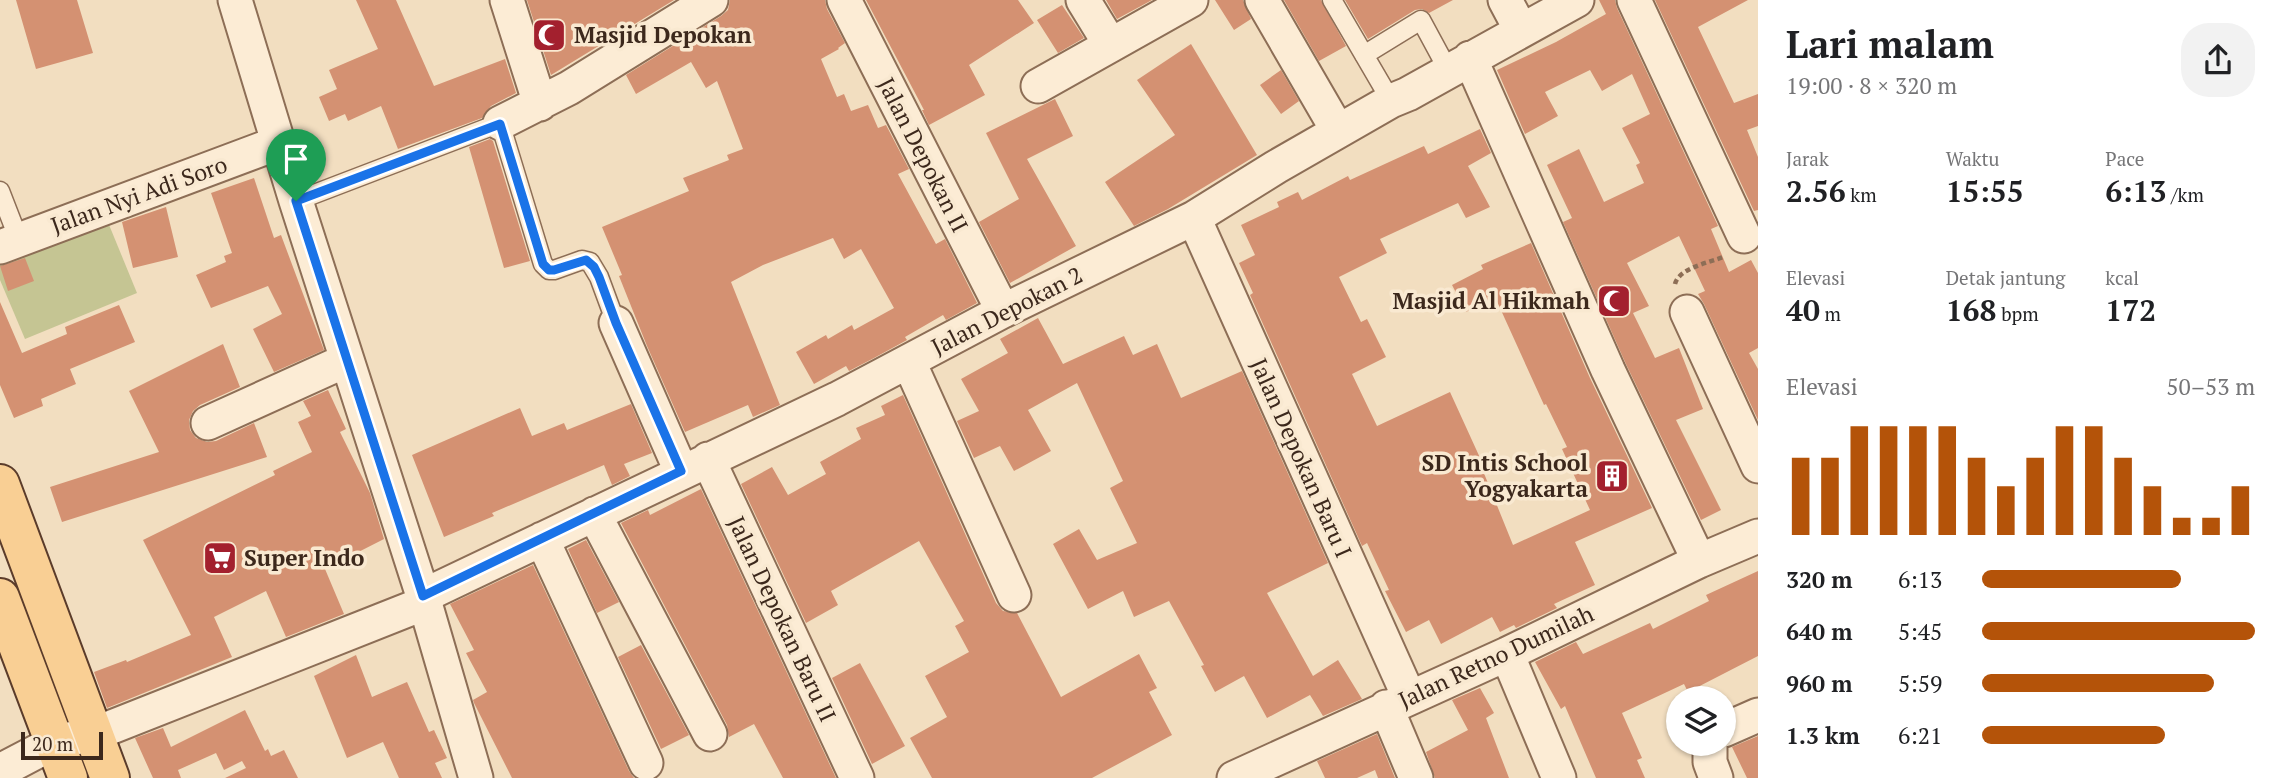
<!DOCTYPE html>
<html lang="id">
<head>
<meta charset="utf-8">
<style>
	body { margin:0; font-family:"PT Serif",serif; background:#f2f2f2; color:#202124; height:100vh; display:flex; flex-direction:column; font-size:26px; white-space:nowrap }
	* { box-sizing:border-box; margin:0 }
	p { font-size:23px; color:#757577 }
	.icon { flex:none; width:38px; height:38px; fill:none; stroke:currentColor; stroke-width:2; stroke-linecap:round; stroke-linejoin:round }
	.map { position:relative; flex:1; overflow:hidden }
	.side { display:flex; flex-direction:column; background:#fff; width:525px }
	.side>* { flex:none }
	.controls { position:absolute; left:1666px; top:686px; display:grid; gap:14px }
	.controls a { display:grid; place-items:center; width:70px; height:70px; border-radius:50%; background:#fff; box-shadow:0 2px 5px #0004; font-size:35px }
	.scale { position:absolute; left:21px; bottom:18px; width:82px; box-sizing:border-box; padding-left:7px; border:4px solid #3c281c; border-top:0; font-size:19px; line-height:24px; white-space:nowrap; color:#3c281c; -webkit-text-stroke:5px #f9e9d1; paint-order:stroke }
	.pin { position:absolute; display:grid; place-items:center; width:60px; height:60px; color:#fff; margin:-72px -30px; border-radius:50% 50% 50% 0; rotate:-45deg; box-shadow:0 0 7px #0007 }
	.pin .icon { rotate:45deg }
	.round { display:grid; place-items:center; flex:none; width:74px; height:74px; border-radius:28px; background:#f2f2f2 }
	.summary { display:flex; align-items:center; justify-content:space-between; height:119px; padding:0 28px }
	h1 { font-size:38px; font-weight:700; line-height:52px }
	.stats { display:grid; grid-template-columns:repeat(3,1fr); gap:10px; height:119px; padding:7px 28px }
	.stats div { display:grid; align-content:center }
	.stats b { font-size:30px; font-weight:700 }
	.stats small { font-size:19px; font-weight:400 }
	.stats p { font-size:19px }
	.chart { height:196px; padding:14px 28px }
	.chart p { display:flex; justify-content:space-between }
	.chart svg { width:100%; height:126px; margin-top:7px; stroke:#b45309; stroke-width:6 }
	ul { padding:0 28px; list-style:none; font-size:23px }
	li { display:grid; grid-template-columns:112px 84px 1fr; align-items:center; height:52px }
	li i { height:18px; border-radius:9px; background:#b45309 }
	main { display:flex; flex:1; min-height:0 }
	.map>svg:first-child { display:block }
	.cemetery { fill:#c5c593 }
	.building { fill:#d49172 }
	.lines { fill:none; stroke-linecap:round; stroke-linejoin:round }
	.lane-casing { stroke:#8d6e56; stroke-width:21 }
	.street-casing { stroke:#8d6e56; stroke-width:37 }
	.primary-casing { stroke:#5b3c2b; stroke-width:42 }
	.path { stroke:#8d6e56; stroke-width:4.5; stroke-dasharray:5 3.5; stroke-linecap:butt }
	.lane { stroke:#fcecd5; stroke-width:18 }
	.street { stroke:#fcecd5; stroke-width:33 }
	.primary { stroke:#f9cf94; stroke-width:38 }
	.route-casing { stroke:#fff; stroke-width:14 }
	.route { stroke:#1a73e8; stroke-width:9 }
	.labels { text-anchor:middle; stroke-width:7; stroke-linejoin:round; paint-order:stroke }
	.poi-label { font-size:23px; font-weight:bold; fill:#3c281c; stroke:#f9e9d1; text-anchor:start }
	.street-label { font-size:23px; fill:#3c281c; stroke:#f9e9d1 }
</style>
</head>
<body>
<main>
<div class="map">
<svg width="1758" height="778" viewBox="0 0 1758 778">
	<rect width="100%" height="100%" fill="#f2dec0"/>
	<path class="cemetery" d="M105,215L137,293L25,339L0,280V258Z"/>
	<path class="building" d="M16,0H77L93,53L36,69Z
		M356,0H396L434,86L505,59L516,93L491,106L482,118L398,149L381,106L348,121L345,114L329,121L319,97L337,89L329,70L378,49Z
		M527,0H674L551,75Z
		M730,0H825L827,9L845,43L838,48L839,49L821,59L837,97L844,94L851,111L868,105L878,128L886,125L909,169L898,174L936,244L945,239L977,303L946,320L943,315L905,337L907,340L874,358L849,371L846,366L814,384L796,352L826,335L828,339L852,325L854,330L894,308L861,249L844,259L833,238L763,265L731,282L780,405L753,417L748,405L685,432L647,346L619,276L622,275L602,227L689,191L683,178L729,160L727,155L743,149L717,81L706,88L691,62L636,94L626,75L721,16L728,10Z
		M866,0H1018L1034,23L969,65L985,95L929,125L922,110H924Z
		M1106,0H1152L1117,19Z
		M1215,0H1243L1251,19L1234,30Z
		M1284,0H1321L1346,46L1319,61Z
		M1345,0H1453L1429,13L1422,9L1415,10L1368,39Z
		M1599,0H1615L1617,8L1718,226L1711,229L1729,272L1751,260L1758,273V348L1749,353L1758,369V420L1704,304L1698,294L1705,291L1679,236L1627,263L1649,306L1633,313L1655,358L1679,348L1703,409L1676,420L1721,510L1701,520L1625,362L1563,222L1572,218L1547,165L1579,149L1604,202L1644,183L1636,165L1640,163L1622,128L1650,114L1632,74L1602,91L1590,70L1545,92L1558,116L1525,134L1497,70L1556,42L1606,14Z
		M1655,0H1748L1698,27L1734,103L1758,94V126L1747,130L1758,157V210L1754,211Z
		M1062,5L1084,38L1058,53L1037,20Z
		M1191,44L1257,155L1168,209L1134,226L1105,182L1175,135L1137,80Z
		M1281,70L1299,101L1281,114L1260,85Z
		M1055,99L1073,136L1027,159L1076,246L1010,283L979,222L1019,199L986,133Z
		M1480,129L1491,153L1468,166L1490,207L1466,218L1458,203L1380,239L1387,253L1339,277L1361,322L1367,319L1386,357L1352,374L1377,426L1450,392L1481,460L1479,461L1513,545L1590,510L1562,449L1567,447L1546,404L1544,405L1495,297L1466,312L1452,285L1483,269L1481,265L1531,243L1590,378L1652,508L1575,542L1595,585L1554,604L1557,608L1516,628L1514,625L1500,632L1492,617L1441,644L1429,620L1406,632L1385,591L1389,590L1367,543L1362,546L1250,295L1253,293L1239,263L1255,255L1241,225L1279,207L1277,202L1298,192L1302,200L1348,176L1350,180L1424,146L1428,154Z
		M490,139L493,141L530,261L504,268L469,147Z
		M254,178L274,238L281,235L324,350L274,372L253,329L282,314L268,286L211,308L196,275L226,262L224,256L232,253L211,193Z
		M166,207L178,257L133,268L122,222Z
		M25,258L34,281L8,291L0,266Z
		M0,302L22,353L67,334L65,327L119,305L135,342L70,369L76,384L41,399L43,406L14,418L0,385Z
		M1038,318L1063,364L1124,336L1133,355L1157,344L1181,398L1242,371L1328,563L1267,593L1313,676L1338,660L1362,699L1323,716L1310,695L1267,718L1244,676L1215,692L1201,666L1204,665L1169,601L1134,617L1123,591L1088,609L1053,544L1079,529L1097,560L1137,543L1110,488L1123,481L1077,383L1028,410L1051,451L1014,471L1000,446L974,458L957,421L979,411L961,379L1008,353L1000,339Z
		M223,344L240,387L200,405L193,411L189,420L190,430L196,438L207,442L216,441L254,423L267,457L62,522L50,487L159,452L129,391Z
		M328,390L346,429L340,432L370,493L384,539L325,569L344,614L286,637L266,591L214,617L232,657L107,708L94,672L126,660L127,662L191,635L143,540L275,475L273,471L312,452L298,422L311,416L303,401Z
		M903,395L996,603L1003,611L1017,613L1061,697L1139,654L1157,688L1149,692L1172,735L1092,778H932L910,738L947,717L925,676L969,652L955,626L964,621L919,541L831,591L838,605L806,623L741,484L772,467L788,495L826,474L820,462L861,439L856,428L885,415L881,406Z
		M631,404L652,453L624,464L630,476L612,485L604,465L492,513L494,516L444,537L412,455L520,408L532,436L564,423L567,430Z
		M701,489L836,778H783L754,724L729,737L727,725L621,523L648,510L650,515Z
		M586,540L619,602L597,613L568,549Z
		M533,565L629,771L634,778H512L474,703L473,700L487,692L466,653L474,650L450,604Z
		M1758,571V656L1688,692L1684,684L1622,713L1642,758L1637,760L1645,778H1596L1565,706L1561,709L1535,662L1576,642L1583,654L1650,623L1653,629L1709,601L1706,595Z
		M641,645L689,735L661,749L618,657Z
		M356,655L372,697L407,682L429,732L434,730L447,758L435,763L442,778H399L383,742L347,758L314,676Z
		M860,663L905,746L872,764L832,678Z
		M1480,688L1494,713L1486,718L1509,778H1435L1426,752L1468,730L1452,700Z
		M245,710L265,751L268,749L271,756L284,750L298,778H225L246,768L242,761L224,770L216,753L178,770L181,778H153L135,738L163,728L171,747Z
		M1377,734L1395,778H1378L1375,770L1357,778H1325L1317,761Z
		M1758,736V778H1747L1732,747Z"/>
	<g class="lines">
		<g class="lane-casing">
			<path id="lane" d="M1332,0L1391,101
				M1364,55L1421,20L1448,70
				M0,191L19,240
				M296,201L500,123L543,264L549,270H554L582,260L590,262L599,277L616,323"/>
		</g>
		<g class="street-casing">
			<path id="street" d="M235,0L296,201L423,596L476,778
				M507,0L540,104
				M844,0L1003,311
				M1083,0L1110,44
				M1262,0L1338,131
				M1505,0L1521,30
				M1634,0L1744,236
				M1470,58L1608,370L1699,561
				M1038,86L1191,0
				M500,123L569,88L711,0
				M1194,218L1409,697
				M0,247L278,143
				M1687,312L1758,466
				M616,323L681,471
				M909,362L1014,595
				M208,423L347,360
				M708,459L857,778
				M594,514L710,734
				M542,539L646,763
				M423,596L837,399L1003,311L1194,218L1276,167L1391,101L1408,94L1577,0
				M1507,654L1559,778
				M1386,707L1416,778
				M1724,730L1758,715
				M1710,744V762L1716,778
				M0,771L55,742L94,734L425,603
				M1234,778L1507,654L1699,561L1758,536"/>
		</g>
		<g class="primary-casing">
			<path id="primary" d="M0,484L110,778
				M0,598L68,778"/>
		</g>
		<path class="path" d="M1675,284C1679,268 1708,263 1723,257"/>
		<use href="#lane" class="lane"/>
		<use href="#street" class="street"/>
		<use href="#primary" class="primary"/>
	</g>
	<g class="lines">
		<g class="route-casing">
			<path id="route" d="M500,124L543,264L549,270H554L586,260L594,267L599,277L616,323L681,471L423,596L296,201Z"/>
		</g>
		<use href="#route" class="route"/>
	</g>
	<defs>
		<g id="mosque-square" transform="scale(1.75)"><rect x="-9" y="-9" width="18" height="18" rx="4" fill="#a3202e" stroke="#f9e9d1"/><path d="M3.5-4.9A6 6 0 1 0 3.5 4.9A5 5 0 1 1 3.5-4.9Z" fill="#fff"/></g>
		<g id="building-square" transform="scale(1.75)"><rect x="-9" y="-9" width="18" height="18" rx="4" fill="#a3202e" stroke="#f9e9d1"/><path d="M-4-6H4V6H1V3H-1V6H-4ZM-2.5-4.3h1.7v1.8h-1.7ZM.8-4.3h1.7v1.8H.8ZM-2.5-1h1.7V.8h-1.7ZM.8-1h1.7V.8H.8Z" fill="#fff"/></g>
		<g id="supermarket-square" transform="scale(1.75)"><rect x="-9" y="-9" width="18" height="18" rx="4" fill="#a3202e" stroke="#f9e9d1"/><path d="M-6-5.5h2.5l.6 2H6L4.5 2H-2.5L-4.4-4H-6ZM-1.5 3.2a1.3 1.3 0 1 0 .1 0ZM3 3.2a1.3 1.3 0 1 0 .1 0Z" fill="#fff"/></g>
	</defs>
	<g fill-rule="evenodd">
		<use href="#mosque-square" x="549" y="35"/>
		<use href="#mosque-square" x="1614" y="301"/>
		<use href="#building-square" x="1612" y="476"/>
		<use href="#supermarket-square" x="220" y="558"/>
	</g>
	<g class="labels">
		<g class="poi-label">
			<text x="574" y="43">Masjid Depokan</text>
			<text x="1590" y="309" text-anchor="end">Masjid Al Hikmah</text>
			<text x="1588" y="471" text-anchor="end">SD Intis School<tspan x="1588" dy="26">Yogyakarta</tspan></text>
			<text x="244" y="566">Super Indo</text>
		</g>
		<g class="street-label">
			<text transform="translate(923 155) rotate(63)" y="8">Jalan Depokan II</text>
			<text transform="translate(139 195) rotate(-20)" y="8">Jalan Nyi Adi Soro</text>
			<text transform="translate(1007 311) rotate(-27)" y="8">Jalan Depokan 2</text>
			<text transform="translate(1301 458) rotate(66)" y="8">Jalan Depokan Baru I</text>
			<text transform="translate(782 619) rotate(65)" y="8">Jalan Depokan Baru II</text>
			<text transform="translate(1496 657) rotate(-25)" y="8">Jalan Retno Dumilah</text>
		</g>
	</g>
</svg>
<div class="controls">
<a><svg class="icon" aria-label="layers" viewBox="0 0 24 24"><path d="M12 4l9 5-9 5-9-5zM3 14l9 5 9-5"/></svg></a>
</div>
<div class="scale">20 m</div>
<div class="pin" style="left:296px;top:201px;background:#1e9e55"><svg class="icon" aria-label="arrive" viewBox="0 0 24 24"><path d="M6 21V4h12l-3 4 3 4H6"/></svg></div>
</div>
<section class="side">
<div class="summary"><div><h1>Lari malam</h1><p>19:00 · 8 × 320 m</p></div><a class="round"><svg class="icon" aria-label="share" viewBox="0 0 24 24"><path d="M12 15V3M7 8l5-5 5 5M5 13v7h14v-7"/></svg></a></div>
<div class="stats">
<div><p>Jarak</p><b>2.56<small> km</small></b></div>
<div><p>Waktu</p><b>15:55</b></div>
<div><p>Pace</p><b>6:13<small> /km</small></b></div>
</div>
<div class="stats">
<div><p>Elevasi</p><b>40<small> m</small></b></div>
<div><p>Detak jantung</p><b>168<small> bpm</small></b></div>
<div><p>kcal</p><b>172</b></div>
</div>
<div class="chart"><p><span>Elevasi</span>50–53 m</p>
<svg viewBox="0 0 160 44" preserveAspectRatio="none"><path d="M5 44V17M15 44V17M25 44V6M35 44V6M45 44V6M55 44V6M65 44V17M75 44V27M85 44V17M95 44V6M105 44V6M115 44V17M125 44V27M135 44V38M145 44V38M155 44V27"/></svg>
</div>
<ul>
<li><b>320 m</b>6:13<i style="width:73%"></i></li>
<li><b>640 m</b>5:45<i style="width:100%"></i></li>
<li><b>960 m</b>5:59<i style="width:85%"></i></li>
<li><b>1.3 km</b>6:21<i style="width:67%"></i></li>
</ul>
</section>
</main>
</body>
</html>
